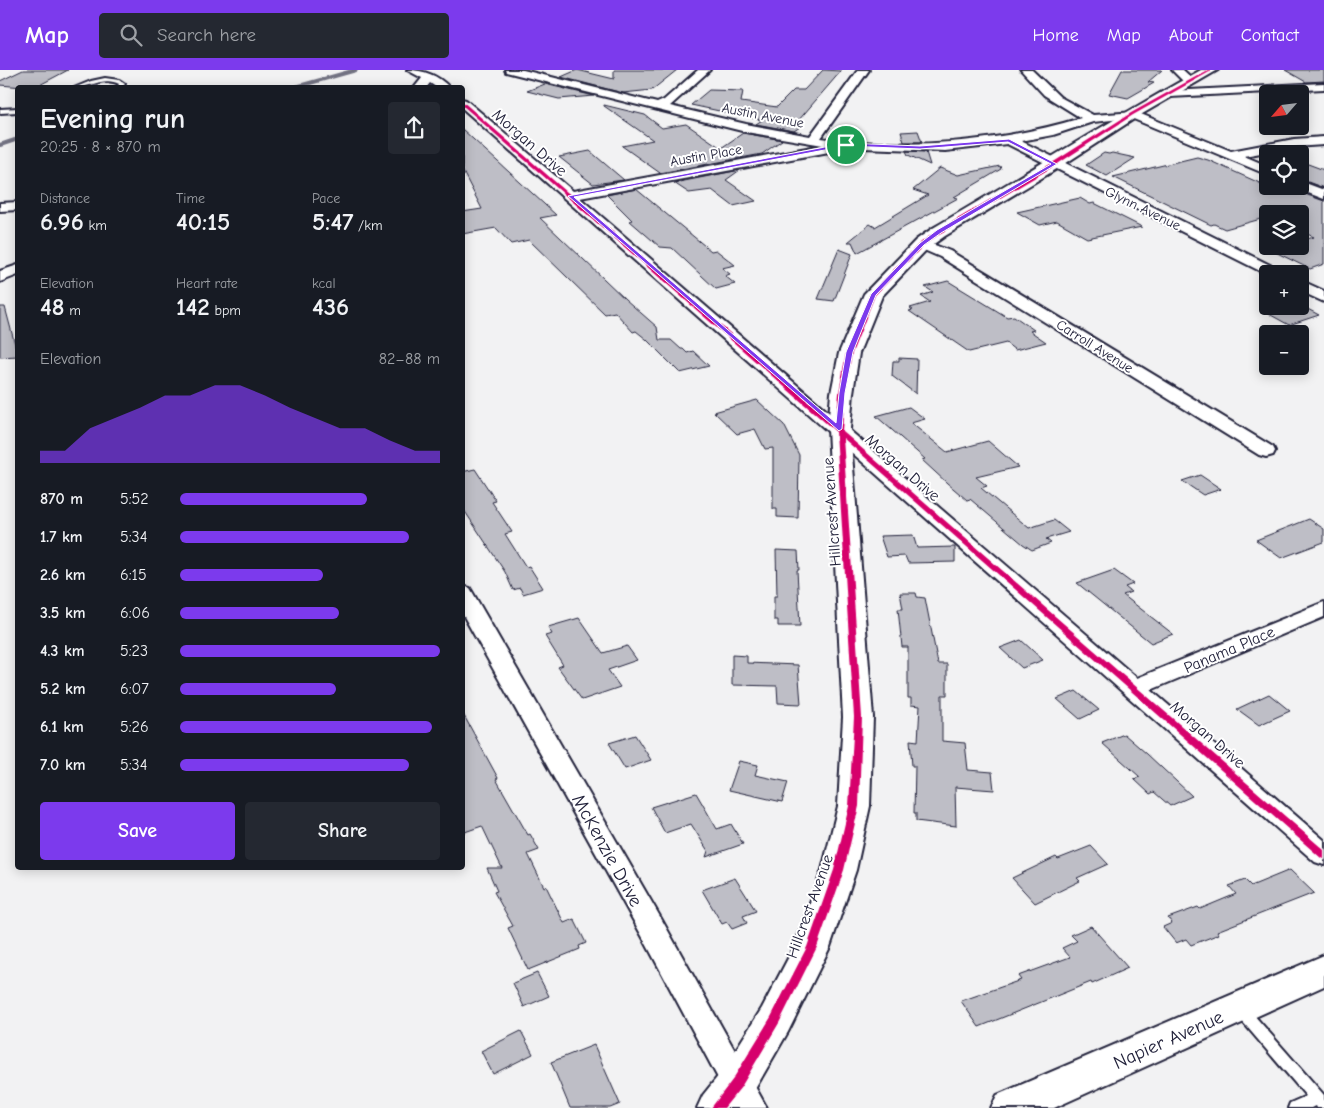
<!DOCTYPE html>
<html lang="en">
<head>
<meta charset="utf-8">
<style>
	body { margin:0; font-family:"Comic Neue",sans-serif; background:#242831; color:#f1f3f6; height:100vh; display:flex; flex-direction:column; font-size:19px; white-space:nowrap }
	* { box-sizing:border-box; margin:0 }
	p { font-size:16px; color:#9ea1a6 }
	.icon { flex:none; width:28px; height:28px; fill:none; stroke:currentColor; stroke-width:2; stroke-linecap:round; stroke-linejoin:round }
	.map { position:relative; flex:1; overflow:hidden }
	.panel { position:absolute; left:15px; top:15px; width:450px; height:785px; display:flex; flex-direction:column; background:#171b24; border-radius:5px; box-shadow:0 2px 12px #0003 }
	.panel>* { flex:none }
	.needle { width:32px; rotate:242deg }
	.buttons { position:absolute; left:1259px; top:15px; display:grid; gap:10px }
	.buttons a { display:grid; place-items:center; width:50px; height:50px; border-radius:5px; background:#171b24; box-shadow:0 2px 12px #0003; font-size:25px }
	.pin { position:absolute; display:grid; place-items:center; width:42px; height:42px; color:#fff; margin:-21px; border:2px solid #fff; border-radius:50%; box-shadow:0 1px 5px #0007 }
	.round { display:grid; place-items:center; flex:none; width:52px; height:52px; border-radius:5px; background:#242831 }
	.head { display:flex; align-items:center; justify-content:space-between; height:85px; padding:0 25px }
	h1 { font-size:28px; font-weight:600; line-height:38px }
	.figures { display:grid; grid-template-columns:repeat(3,1fr); gap:8px; height:85px; padding:5px 25px }
	.figures div { display:grid; align-content:center }
	.figures b { font-size:25px; font-weight:600 }
	.figures small { font-size:14px; font-weight:400 }
	.figures p { font-size:14px }
	.chart { height:140px; padding:10px 25px }
	.chart p { display:flex; justify-content:space-between }
	.chart svg { width:100%; height:90px; margin-top:5px; fill:#7c3aed; opacity:.7 }
	.action { display:flex; gap:10px; margin-top:auto; padding:10px 25px }
	.action a { flex:1; height:58px; border-radius:5px; background:#7c3aed; color:#fff; font-size:20px; font-weight:600; line-height:58px; text-align:center }
	.action a+a { background:#242831; color:#f1f3f6 }
	ul { padding:0 25px; list-style:none; font-size:16px }
	li { display:grid; grid-template-columns:80px 60px 1fr; align-items:center; height:38px }
	li i { height:12px; border-radius:6px; background:#7c3aed }
	header { display:flex; align-items:center; gap:30px; box-sizing:border-box; height:70px; padding:0 25px; background:#7c3aed; color:#fff }
	header strong { font-size:24px }
	nav { display:flex; gap:28px; margin-inline-start:auto; font-size:18px }
	.search { width:350px; height:45px; background:#242831; display:flex; align-items:center; gap:12px; box-sizing:border-box; padding:0 18px; border-radius:5px; color:#9ea1a6; font-size:19px }
	.map>svg:first-child { display:block }
	.lines { fill:none; stroke-linecap:round; stroke-linejoin:round }
	.stream { stroke:#727282; stroke-width:4 }
	.building { fill:#bebec6; stroke:#22223b }
	.service-casing { stroke:#22223b; stroke-width:4 }
	.minor-casing { stroke:#22223b; stroke-width:4 }
	.tertiary-casing { stroke:#22223b; stroke-width:4 }
	.service { fill:#fff; fill-rule:evenodd }
	.minor { fill:#fff; fill-rule:evenodd }
	.tertiary { fill:#fff; fill-rule:evenodd }
	.cycleway-casing { stroke:#fff; stroke-width:3 }
	.cycleway { fill:#d6006c; fill-rule:evenodd }
	.route { fill:#7c3aed; stroke:#fff; fill-rule:evenodd }
	.labels { text-anchor:middle; stroke-width:4; stroke-linejoin:round; paint-order:stroke }
	.far-street-label { font-size:14px; fill:#22223b; stroke:#fff }
	.street-label { font-size:16px; fill:#22223b; stroke:#fff }
	.near-street-label { font-size:19px; fill:#22223b; stroke:#fff }
</style>
</head>
<body>
<header>
<strong>Map</strong>
<div class="search"><svg class="icon" aria-label="search" viewBox="0 0 24 24"><circle cx="10" cy="10" r="6"/><path d="M15 15l6 6"/></svg>Search here</div>
<nav><a>Home</a><a>Map</a><a>About</a><a>Contact</a></nav>
</header>
<div class="map">
<svg width="1324" height="1038" viewBox="0 0 1324 1038">
	<rect width="100%" height="100%" fill="#f2f2f3"/>
	<filter id="ink" filterUnits="userSpaceOnUse"><feTurbulence type="fractalNoise" baseFrequency=".02" numOctaves="2"/><feDisplacementMap in="SourceGraphic" scale="10" xChannelSelector="R" yChannelSelector="G"/><feConvolveMatrix kernelMatrix="1 2 1 2 8 2 1 2 1" color-interpolation-filters="sRGB"/></filter>
	<g filter="url(#ink)">
		<g class="lines">
			<path class="stream" d="M292,18L356,0
				M0,75L18,69"/>
		</g>
		<path class="building" d="M23,0H68L34,18L0,15V11Z
			M577,0L614,9V0H677L652,20L623,23L561,7Z
			M823,0L841,1L798,51L803,55L794,61L756,54L762,50L691,35L709,20L743,21L741,32L777,37L794,20H804Z
			M1122,0H1162L1148,12L1154,13L1128,28L1109,24Z
			M1285,0H1324V11L1306,12Z
			M545,14L594,26L559,29L527,21Z
			M604,35L645,45L662,58L686,54L721,78L743,63L782,70L762,84L660,103L622,76L653,70L604,36Z
			M462,59L556,145L540,148L625,229L657,257L659,270H671L681,279H683L687,283L693,281L709,296L680,303L646,269L636,261L633,262L615,242L605,244L529,170L511,174L496,158L462,164V142L482,139L462,100Z
			M918,61L922,72H904L901,62Z
			M590,81L611,99L624,110L593,114L559,87Z
			M906,81L926,82L930,95L908,85Z
			M1104,83L1109,84L1112,83L1135,88L1107,106L1086,95Z
			M1197,87L1208,90L1273,119L1292,116L1294,120L1324,131V194L1310,199L1271,180L1283,176H1300V171L1314,167L1300,161V144L1285,142L1268,144V147L1225,159L1214,154L1211,155L1113,107Z
			M1300,91L1324,100V118L1300,109Z
			M1000,96L1001,99L954,127L958,128L857,183L852,172H848L870,154L875,157L928,125L913,120L940,98L958,105Z
			M740,100L726,110L756,131L733,136L712,120L689,123L674,113Z
			M636,119L711,181L716,180L735,195L722,198L730,204L725,206L735,214L716,219L672,178L660,177L630,151L632,150L607,125Z
			M1080,128L1090,134L1094,133L1142,157L1087,168L1057,151L1040,155L1017,142Z
			M839,179L852,184L834,231L818,229Z
			M948,211L1007,247L1014,246L1034,260L1030,261L1046,272L1015,280L1006,273L969,282L909,241L913,240L910,238L930,232L921,226L933,222L925,217Z
			M1300,235L1319,245L1289,255L1269,244Z
			M0,237H5L18,286L0,287Z
			M899,288L917,289L916,324L892,306L893,291H899Z
			M757,330L784,355L799,385L798,448L777,447V439H773V378L765,379L755,359L737,364L714,342Z
			M909,337L925,349L911,353L947,382L988,371L1018,397L976,407L987,416L981,418L1029,458L1054,450L1069,462L1046,469L1051,473L1032,480L1023,474L970,429L967,430L947,413L922,390L925,389L876,346Z
			M475,399L496,431L492,432L512,462L505,464L526,497L529,496L543,518L523,524L520,518L513,520L505,502L462,437V402Z
			M1200,405L1221,419L1203,425L1182,411Z
			M1309,449L1324,459V472L1281,488L1256,470Z
			M913,465L917,478L955,477V492L908,493L905,486L887,487L880,466Z
			M776,480L798,481L799,500H797L800,556H778V550H774V526H777Z
			M1114,500L1133,514L1125,517L1131,522L1123,525L1173,564L1151,573L1077,513Z
			M900,523H916L917,527L925,528L938,594H947V625H942V671L965,673L968,700L992,702L994,720L955,717L956,756L916,751V743H914L915,696H912L910,670L918,671L920,636L911,635V628H908V577H902L898,539H903Z
			M579,548L603,583L627,576L637,590L608,600L620,617L582,630L558,597L563,595L545,566L552,564L548,557Z
			M1021,570L1043,590L1022,598L1000,578Z
			M732,585L747,586V593L798,595L801,634L778,633L777,616L732,615Z
			M1076,621L1099,640L1080,649L1057,629Z
			M1269,624L1290,641L1259,655L1237,639Z
			M462,642L498,708L496,709L528,765L530,764L539,780L528,784L544,817L546,816L564,853L574,849L586,873L579,876L580,879L528,900L508,858L513,856L494,822L497,821L487,798H502L482,756L462,763Z
			M1124,664L1147,684L1192,726L1170,736L1154,722L1150,724L1134,709L1140,707L1102,673Z
			M635,665L651,690L625,699L609,673Z
			M739,691L758,695L755,705L788,712L782,732L729,720Z
			M696,723L717,759L731,754L743,774L706,787L708,781L691,754L665,763L651,737Z
			M1091,776L1108,794L1077,808L1080,811L1035,833L1012,808L1056,787L1058,789Z
			M1290,800L1314,823L1217,861L1219,864L1191,875L1186,869L1176,873L1163,857L1172,853L1168,848L1198,837L1200,839L1236,824L1229,816L1245,810L1251,816Z
			M735,808L756,841L743,846L747,853L732,859L727,852L722,854L702,820Z
			M1091,856L1128,898L1092,914L1091,912L979,957L961,931L1021,910L1018,906L1070,887L1062,878L1077,871L1071,865Z
			M537,903L549,926L524,937L513,913Z
			M521,961L533,984L493,1004L481,981Z
			M594,975L620,1034L610,1038H570L551,992Z"/>
		<g class="lines">
			<g class="service-casing">
				<path id="service" d="M105,8L119,10L125,14L122,18H117L119,14C104,6 89,18 74,18L91,11Z
					M18,38V42L0,43V39Z
					M1241,934L1246,936L1324,1025V1038H1316L1315,1036L1311,1038H1288L1290,1033L1306,1026L1236,944L1234,940L1236,936Z"/>
			</g>
			<g class="minor-casing">
				<path id="minor" d="M407,0C424,0 438,5 450,18H437L430,13L426,18H414L422,8Z
					M505,0H523L657,33L664,30L698,0H710L670,36L746,54L810,66L858,0H869L821,68C907,80 998,73 1081,48L1044,25L1021,0H1032L1060,27L1093,45L1136,42L1231,81L1294,69L1324,67V75L1294,77L1244,86L1268,96V105L1131,48L1093,52L1053,65L1021,71L1282,201L1284,204L1268,205L1007,74L945,81L835,77L833,81L829,82L580,128L1137,608L1324,532V547L1151,620L1324,770V795L1315,792L462,38V29L466,30L573,121L823,75L746,62L506,2Z
					M1172,0H1183L1196,12L1190,15L1186,14Z
					M1324,13V19L1170,27L1164,24L1170,21Z
					M1300,111L1324,120V129L1295,118L1294,116H1300Z
					M18,132V140L0,141V133Z
					M922,170L950,181L1273,377L1275,381L1273,385L1266,387L1259,385L940,187L917,177L915,174L917,171Z
					M18,195V205L0,212V201Z
					M1300,210L1324,221V232L1300,221Z
					M462,516L470,518L473,523L662,850L767,1038H734L642,866L462,543Z"/>
			</g>
			<g class="tertiary-casing">
				<path id="tertiary" d="M1201,0H1218L1137,47L1060,97L945,166L928,178L882,226L859,283L853,323L850,359L873,647L870,736L856,800L830,877L788,962L751,1026L741,1038H697L703,1025L723,1000L762,938L795,875L822,800L838,736L843,647L828,359L831,323L839,283L864,224L916,170L933,158C1022,106 1110,50 1201,0Z
					M1324,885V916L1054,1038H991L997,1025Z"/>
			</g>
			<use href="#service" class="service"/>
			<use href="#minor" class="minor"/>
			<use href="#tertiary" class="tertiary"/>
			<g class="cycleway-casing">
				<path id="cycleway" d="M1208,0H1213L1133,45L1056,95L941,163L924,175L875,225L852,283L845,323L842,361L1324,780V789L1321,788L843,368L862,647L859,736L844,800L817,877L779,953L741,1017L724,1038H711L733,1009L771,947L807,877L834,800L849,736L854,647L836,362L462,35V31L836,355L839,323L846,283L870,224L920,173L937,161L1052,93L1131,43Z"/>
			</g>
			<use href="#cycleway" class="cycleway"/>
		</g>
	</g>
	<path class="route" d="M1009,69L1057,94L941,163L924,175L876,225L853,282L845,323L842,359L839,361L568,126L846,73L920,76ZM1008,72L1051,94L937,160L920,173L871,224L846,282L839,323L836,353L574,127L846,76L920,79Z"/>
	<g class="labels">
		<g class="far-street-label">
			<text transform="translate(763 45) rotate(11)" y="5">Austin Avenue</text>
			<text transform="translate(706 85) rotate(-10)" y="5">Austin Place</text>
			<text transform="translate(1143 138) rotate(26)" y="5">Glynn Avenue</text>
			<text transform="translate(1095 276) rotate(32)" y="5">Carroll Avenue</text>
		</g>
		<g class="street-label">
			<text transform="translate(530 72) rotate(41)" y="6">Morgan Drive</text>
			<text transform="translate(903 397) rotate(41)" y="6">Morgan Drive</text>
			<text transform="translate(831 442) rotate(-94)" y="6">Hillcrest Avenue</text>
			<text transform="translate(1229 579) rotate(-23)" y="6">Panama Place</text>
			<text transform="translate(1208 664) rotate(41)" y="6">Morgan Drive</text>
			<text transform="translate(809 836) rotate(-70)" y="6">Hillcrest Avenue</text>
		</g>
		<g class="near-street-label">
			<text transform="translate(608 780) rotate(61)" y="7">McKenzie Drive</text>
			<text transform="translate(1168 969) rotate(-24)" y="7">Napier Avenue</text>
		</g>
	</g>
</svg>
<div class="buttons">
<a><svg class="needle" viewBox="-14 -14 28 28"><path d="M0-13l5 13h-10z" fill="#e53935"/><path d="M0 13l5-13h-10z" fill="#9ea1a6"/></svg></a>
<a><svg class="icon" aria-label="locate" viewBox="0 0 24 24"><circle cx="12" cy="12" r="6"/><path d="M12 2v4M12 18v4M2 12h4M18 12h4"/></svg></a>
<a><svg class="icon" aria-label="layers" viewBox="0 0 24 24"><path d="M12 4l9 5-9 5-9-5zM3 14l9 5 9-5"/></svg></a>
<a>+</a>
<a>−</a>
</div>
<div class="pin" style="left:846px;top:75px;background:#1e9e55"><svg class="icon" aria-label="arrive" viewBox="0 0 24 24"><path d="M6 21V4h12l-3 4 3 4H6"/></svg></div>
<section class="panel">
<div class="head"><div><h1>Evening run</h1><p>20:25 · 8 × 870 m</p></div><a class="round"><svg class="icon" aria-label="share" viewBox="0 0 24 24"><path d="M12 15V3M7 8l5-5 5 5M5 13v7h14v-7"/></svg></a></div>
<div class="figures">
<div><p>Distance</p><b>6.96<small> km</small></b></div>
<div><p>Time</p><b>40:15</b></div>
<div><p>Pace</p><b>5:47<small> /km</small></b></div>
</div>
<div class="figures">
<div><p>Elevation</p><b>48<small> m</small></b></div>
<div><p>Heart rate</p><b>142<small> bpm</small></b></div>
<div><p>kcal</p><b>436</b></div>
</div>
<div class="chart"><p><span>Elevation</span>82–88 m</p>
<svg viewBox="0 0 160 44" preserveAspectRatio="none"><path d="M0 44V38L10 38L20 27L30 22L40 17L50 11L60 11L70 6L80 6L90 11L100 17L110 22L120 27L130 27L140 33L150 38L160 38V44z"/></svg>
</div>
<ul>
<li><b>870 m</b>5:52<i style="width:72%"></i></li>
<li><b>1.7 km</b>5:34<i style="width:88%"></i></li>
<li><b>2.6 km</b>6:15<i style="width:55%"></i></li>
<li><b>3.5 km</b>6:06<i style="width:61%"></i></li>
<li><b>4.3 km</b>5:23<i style="width:100%"></i></li>
<li><b>5.2 km</b>6:07<i style="width:60%"></i></li>
<li><b>6.1 km</b>5:26<i style="width:97%"></i></li>
<li><b>7.0 km</b>5:34<i style="width:88%"></i></li>
</ul>
<div class="action"><a>Save</a><a>Share</a></div>
</section>
</div>
</body>
</html>
